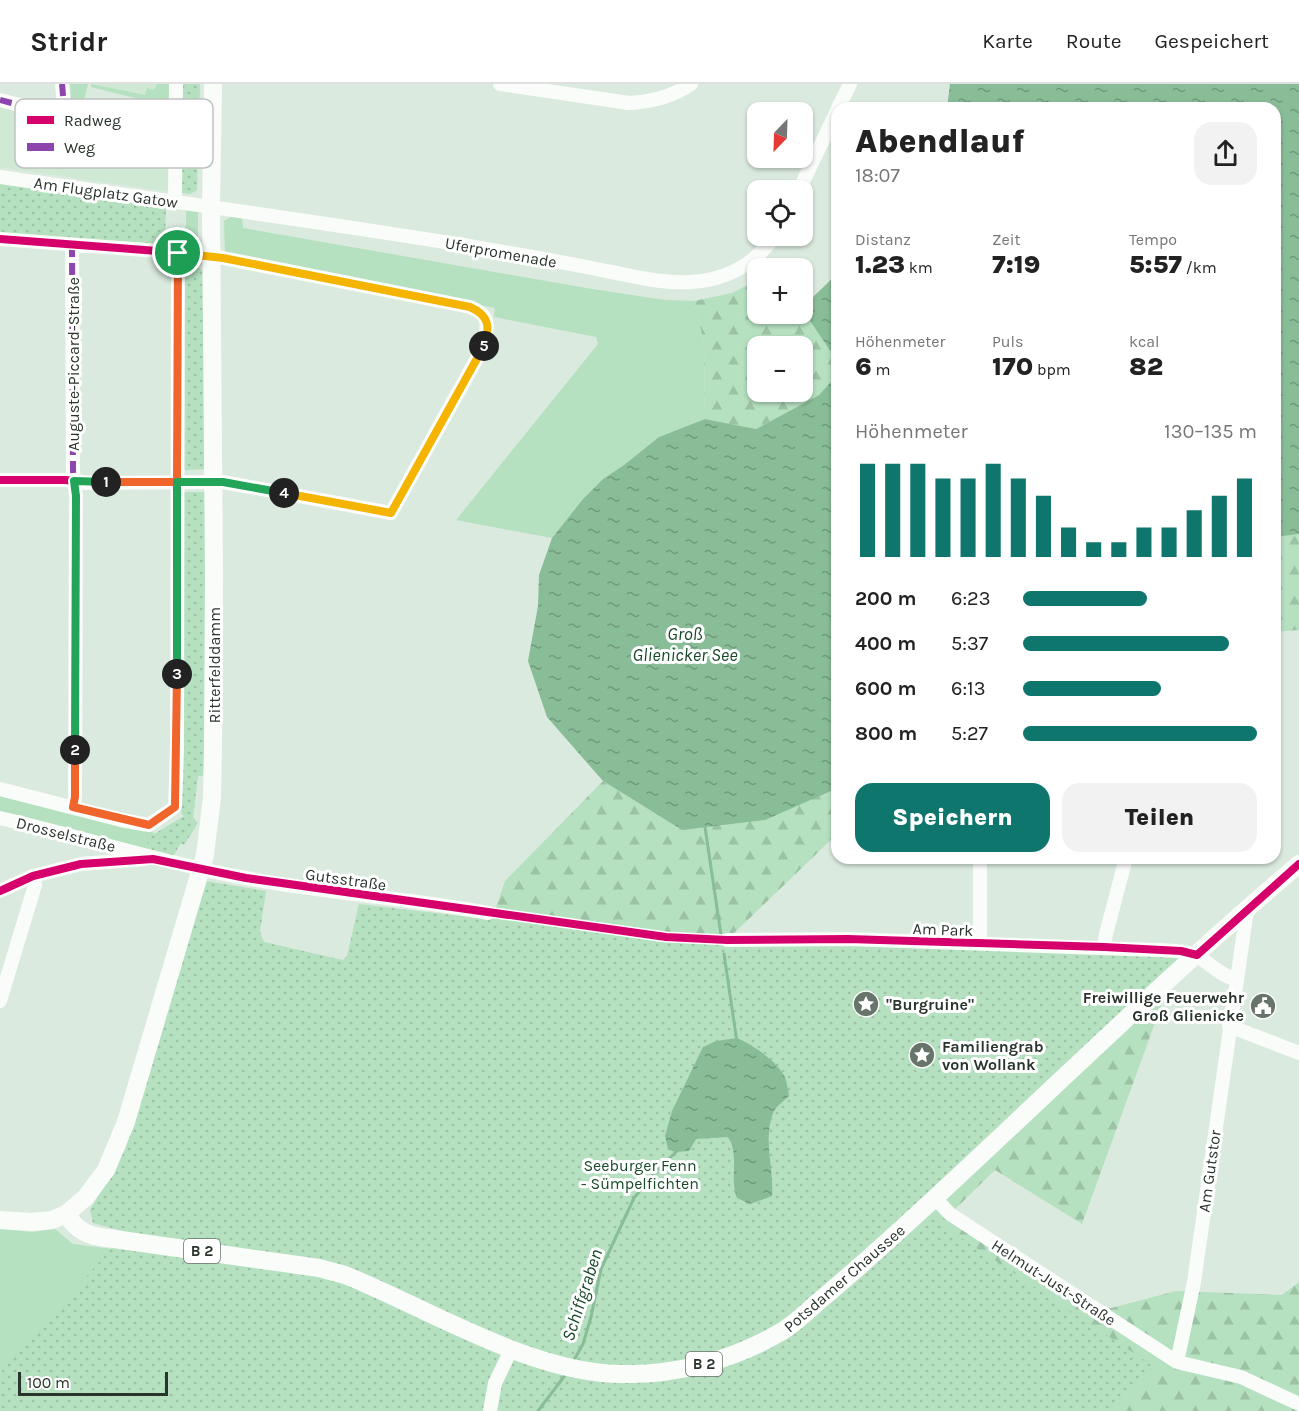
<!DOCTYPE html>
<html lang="de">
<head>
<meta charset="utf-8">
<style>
	body { margin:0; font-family:Karla,sans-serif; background:#f2f2f2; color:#222; height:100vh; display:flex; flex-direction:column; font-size:22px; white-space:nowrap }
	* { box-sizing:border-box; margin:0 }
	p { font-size:20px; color:#767676 }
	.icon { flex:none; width:33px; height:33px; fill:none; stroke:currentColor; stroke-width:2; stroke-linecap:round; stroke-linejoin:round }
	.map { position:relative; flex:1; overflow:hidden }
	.details { position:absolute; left:831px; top:18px; width:450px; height:762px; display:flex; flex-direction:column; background:#fff; border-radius:18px; box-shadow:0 2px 4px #0004 }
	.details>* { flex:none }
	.needle { width:39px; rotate:203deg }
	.fabs { position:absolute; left:747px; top:18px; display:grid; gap:12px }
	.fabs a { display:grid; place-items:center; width:66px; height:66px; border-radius:12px; background:#fff; box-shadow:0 2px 4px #0004; font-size:30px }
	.scale { position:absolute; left:18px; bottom:15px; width:150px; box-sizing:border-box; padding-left:6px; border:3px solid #29342c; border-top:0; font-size:16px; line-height:21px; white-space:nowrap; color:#29342c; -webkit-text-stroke:4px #fff; paint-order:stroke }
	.pin { position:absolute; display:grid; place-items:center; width:51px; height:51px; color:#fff; margin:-26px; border:3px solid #fff; border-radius:50%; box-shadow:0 2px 6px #0007 }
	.km { position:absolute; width:30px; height:30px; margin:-15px; border-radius:50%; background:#222; color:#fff; font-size:16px; line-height:30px; text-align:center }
	.round { display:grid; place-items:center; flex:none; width:63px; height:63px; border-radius:18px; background:#f2f2f2 }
	.headline { display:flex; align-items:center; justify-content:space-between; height:102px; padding:0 24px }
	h1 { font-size:33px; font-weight:800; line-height:45px }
	.figures { display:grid; grid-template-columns:repeat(3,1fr); gap:9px; height:102px; padding:6px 24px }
	.figures div { display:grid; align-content:center }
	.figures b { font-size:26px; font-weight:800 }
	.figures small { font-size:16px; font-weight:400 }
	.figures p { font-size:16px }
	.chart { height:168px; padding:12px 24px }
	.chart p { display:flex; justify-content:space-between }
	.chart svg { width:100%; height:108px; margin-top:6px; stroke:#0f766e; stroke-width:6 }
	.button { display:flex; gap:12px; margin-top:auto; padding:12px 24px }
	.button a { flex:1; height:69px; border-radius:18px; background:#0f766e; color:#fff; font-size:24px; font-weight:800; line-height:69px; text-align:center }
	.button a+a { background:#f2f2f2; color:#222 }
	ul { padding:0 24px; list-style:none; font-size:20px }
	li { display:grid; grid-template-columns:96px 72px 1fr; align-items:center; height:45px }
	li i { height:15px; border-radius:8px; background:#0f766e }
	header { display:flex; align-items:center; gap:36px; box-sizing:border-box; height:84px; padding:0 30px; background:#fff; border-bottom:2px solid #e0e0e0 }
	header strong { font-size:28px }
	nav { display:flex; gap:33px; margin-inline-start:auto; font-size:21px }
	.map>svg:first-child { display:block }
	.built { fill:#cfe9d5 }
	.grass { fill:#b5e1c0 }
	.forest { fill:url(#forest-firs); fill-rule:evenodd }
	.park { fill:url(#park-dots) }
	.water { fill:url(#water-ripples) }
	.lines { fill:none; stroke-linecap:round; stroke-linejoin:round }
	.stream { stroke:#88bd97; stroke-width:3 }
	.minor { stroke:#fafcfa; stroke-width:14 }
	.major { stroke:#fafcfa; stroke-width:18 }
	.quiet { stroke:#8e44ad; stroke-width:6; stroke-dasharray:12 6; stroke-linecap:butt }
	.cycleway-casing { stroke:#fff; stroke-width:11 }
	.cycleway { stroke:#d6006c; stroke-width:8 }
	.split-1-casing { stroke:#fff; stroke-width:12 }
	.split-2-casing { stroke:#fff; stroke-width:12 }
	.split-3-casing { stroke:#fff; stroke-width:12 }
	.split-4-casing { stroke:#fff; stroke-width:12 }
	.split-5-casing { stroke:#fff; stroke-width:12 }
	.split-6-casing { stroke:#fff; stroke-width:12 }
	.split-1 { stroke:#f0652b; stroke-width:8 }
	.split-2 { stroke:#22a559; stroke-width:8 }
	.split-3 { stroke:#f0652b; stroke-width:8 }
	.split-4 { stroke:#22a559; stroke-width:8 }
	.split-5 { stroke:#f5b400; stroke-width:8 }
	.split-6 { stroke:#f5b400; stroke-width:8 }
	.labels { text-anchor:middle; stroke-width:6; stroke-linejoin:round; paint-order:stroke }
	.shield { fill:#fff; stroke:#69716b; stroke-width:1.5 }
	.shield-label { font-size:15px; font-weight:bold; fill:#29342c }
	.street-label { font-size:16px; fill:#29342c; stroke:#fff }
	.poi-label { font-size:16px; font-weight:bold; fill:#29342c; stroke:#fff; text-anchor:start }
	.park-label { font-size:16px; fill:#184b2a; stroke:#fff }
	.water-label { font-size:18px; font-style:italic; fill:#164928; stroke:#fff }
	.key { fill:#fff; stroke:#bfc2c0; stroke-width:1.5 }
	.key-label { font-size:16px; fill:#29342c }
</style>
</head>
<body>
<header>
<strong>Stridr</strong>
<nav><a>Karte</a><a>Route</a><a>Gespeichert</a></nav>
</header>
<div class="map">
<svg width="1299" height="1327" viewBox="0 0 1299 1327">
	<defs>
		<pattern id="forest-firs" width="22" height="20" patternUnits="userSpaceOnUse" patternTransform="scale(1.5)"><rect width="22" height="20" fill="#b5e1c0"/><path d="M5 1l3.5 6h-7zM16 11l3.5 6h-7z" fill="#9cc2a5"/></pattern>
		<pattern id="park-dots" width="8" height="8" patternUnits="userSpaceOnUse" patternTransform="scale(1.5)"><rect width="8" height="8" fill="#b5e1c0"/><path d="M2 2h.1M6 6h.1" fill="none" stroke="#9cc2a5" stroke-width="1.8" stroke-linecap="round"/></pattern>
		<pattern id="water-ripples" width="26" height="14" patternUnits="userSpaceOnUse" patternTransform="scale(1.5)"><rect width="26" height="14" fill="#88bd97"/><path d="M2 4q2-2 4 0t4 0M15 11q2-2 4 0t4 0" fill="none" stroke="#6f9a7b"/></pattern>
	</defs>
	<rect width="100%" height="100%" fill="#dbeade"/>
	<path class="built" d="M91,0H169L170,20Z
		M0,23L165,64L170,70V103L165,107L0,83Z"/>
	<path class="grass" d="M70,0H88L80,32L72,26Z
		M91,0L145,11L147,4L154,6L157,0H169L170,50L164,53L145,48L144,42L153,44L156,29L149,27L151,18L91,3Z
		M186,124L198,127V163L186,165Z
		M232,132L242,133L243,144L586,204L665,216L694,217L704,259L705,335L659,353L624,381L603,395L583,415L552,454L456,436L598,260L596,253L494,233L495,224L225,171L224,137Z
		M0,710L141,745L152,769L0,729Z
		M0,1145L32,1148L55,1145L73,1160L315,1190L0,1291Z"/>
	<path class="forest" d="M757,196L758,230H802L803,227L837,277V291L819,311L756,345L705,335L704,259L694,217L732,209ZM758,262H802V308H758Z
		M1299,450V546L1275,548V453Z
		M837,691V750L728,855L1181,867L1082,1140L995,1086L950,1130L1096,1228L1176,1207L1282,1211L1299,1198V1327H422L486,835L496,823L505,797L603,697L682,746L831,707Z"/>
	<path class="park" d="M181,0H200L197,106L190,110L182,109Z
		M0,97L166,121L165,160L0,149Z
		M183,179L196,182L206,189L209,385L184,386Z
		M184,408H209L208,663L203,692H198L193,734L198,739L184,761L181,759L172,774L152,769L141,745L152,747L154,750L184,732L181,729V426Z
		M206,797L266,807L260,848L264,858L343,876L347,872L359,820L486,835L505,840L727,856L1158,860L1157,873L1171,874L1168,879L1174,880L920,1117L954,1149L1153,1282L1113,1327H0V1289L126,1148L93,1139L90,1126L125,1066Z"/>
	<path class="water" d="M950,0H1299V450L1275,453V24H947Z
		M837,190V277L806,231L814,212Z
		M837,291V691L831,707L765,736L682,746L603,697L547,633L528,577L538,522L539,491L552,454L583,415L603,395L624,381L659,353L705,335L756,345L819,311Z
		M737,954C753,961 777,977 785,993C787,999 788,1006 789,1012C784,1017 775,1023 773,1029C763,1055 774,1085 772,1112L750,1120L737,1114C729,1094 740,1071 728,1053L696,1055L689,1067L675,1068L668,1065L665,1052L672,1027L703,963L716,957Z"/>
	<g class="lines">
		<path class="stream" d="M705,743L721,851
			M724,870L737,958
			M574,1276L583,1260L591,1233L601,1185L634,1114L658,1085L677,1067
			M538,1327L566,1290"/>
		<path class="minor" d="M62,0L65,33
			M500,0L629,19C652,18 672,13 691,0
			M0,16L176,61
			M838,24L850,0
			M0,93C154,115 309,136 463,161C510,169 558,177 606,187C633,192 662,200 691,198C726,196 755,180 775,152
			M799,106L837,27
			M175,118L176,0
			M0,155L197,170L223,174L470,223C491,232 487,239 485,260L391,429L223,398L86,399L66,396H0
			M72,161L73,387L76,412L75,713L73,723
			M0,705L121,736L149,741L175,723L177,669L178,169
			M0,734C79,752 156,777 235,792C318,809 404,813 488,829
			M0,807L33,792L81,780L145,775
			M727,856L848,855L1157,866
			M980,860V774
			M1104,863L1106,850L1126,774
			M1160,866C1172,867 1187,866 1198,873C1212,880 1220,892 1236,895
			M0,917L35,801L33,792
			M1229,942L1299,969
			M935,1114L950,1130L1177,1278L1241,1293L1299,1320
			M1177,1278L1194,1198L1247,826
			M490,1327L495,1299L512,1264"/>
		<path class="major" d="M66,1130C76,1144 83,1150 100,1153L319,1184L345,1191C429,1225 532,1290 623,1290C677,1291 733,1276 779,1249C796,1240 810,1224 825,1212C868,1176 909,1138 951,1099C1066,992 1179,882 1299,780
			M0,1136L32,1138L52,1136L66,1130L86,1113L106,1086L126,1038L205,771L212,714L213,662L214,491L211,123L213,0"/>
		<path class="quiet" d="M62,0L65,33
			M0,16L176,61
			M72,161L73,387L76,412L75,713L73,723"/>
		<g class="cycleway-casing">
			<path id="cycleway" d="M0,155L197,170L223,174L470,223C491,232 487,239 485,260L391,429L223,398L86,399L66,396H0
				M0,807L33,792L81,780L153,775L246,794L666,853L727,856L848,855L1104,863L1181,867L1197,871L1299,780"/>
		</g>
		<use href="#cycleway" class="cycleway"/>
	</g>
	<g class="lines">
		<g class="split-1-casing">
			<path id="split-1" d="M106,398H177L178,169"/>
		</g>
		<g class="split-2-casing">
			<path id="split-2" d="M75,666L76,412L74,397L106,398"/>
		</g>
		<g class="split-3-casing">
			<path id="split-3" d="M75,666V713L73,723L149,741L175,723L177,590"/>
		</g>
		<g class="split-4-casing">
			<path id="split-4" d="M177,590V398H223L284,409"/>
		</g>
		<g class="split-5-casing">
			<path id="split-5" d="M284,409L391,429L484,262"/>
		</g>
		<g class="split-6-casing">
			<path id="split-6" d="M178,169L223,174L470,223C490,232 490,243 484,262"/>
		</g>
		<use href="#split-1" class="split-1"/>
		<use href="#split-2" class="split-2"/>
		<use href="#split-3" class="split-3"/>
		<use href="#split-4" class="split-4"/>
		<use href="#split-5" class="split-5"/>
		<use href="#split-6" class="split-6"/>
	</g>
	<defs>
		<g id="sight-disc" transform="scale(1.35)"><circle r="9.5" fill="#67746a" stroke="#fff"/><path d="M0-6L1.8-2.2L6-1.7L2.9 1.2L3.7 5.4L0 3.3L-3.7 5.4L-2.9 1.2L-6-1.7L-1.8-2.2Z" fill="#fff"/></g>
		<g id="civic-disc" transform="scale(1.35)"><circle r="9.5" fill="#67746a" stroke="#fff"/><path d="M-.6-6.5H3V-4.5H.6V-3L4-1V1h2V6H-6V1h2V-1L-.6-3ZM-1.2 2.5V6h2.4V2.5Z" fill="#fff"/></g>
	</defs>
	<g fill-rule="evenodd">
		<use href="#sight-disc" x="866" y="920"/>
		<use href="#civic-disc" x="1263" y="922"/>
		<use href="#sight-disc" x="922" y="971"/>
	</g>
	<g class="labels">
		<g class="shield">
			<rect x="184" y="1155" width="36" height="24" rx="4.5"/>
			<rect x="686" y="1268" width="36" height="24" rx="4.5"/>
		</g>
		<g class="shield-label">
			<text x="202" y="1172">B 2</text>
			<text x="704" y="1285">B 2</text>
		</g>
		<g class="street-label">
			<text transform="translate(106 108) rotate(8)" y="6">Am Flugplatz Gatow</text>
			<text transform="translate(501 168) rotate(10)" y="6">Uferpromenade</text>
			<text transform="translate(73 280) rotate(-90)" y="6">Auguste-Piccard-Straße</text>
			<text transform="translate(214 581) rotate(-90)" y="6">Ritterfelddamm</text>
			<text transform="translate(66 750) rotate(14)" y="6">Drosselstraße</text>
			<text transform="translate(346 795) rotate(8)" y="6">Gutsstraße</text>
			<text transform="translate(943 845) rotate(2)" y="6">Am Park</text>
			<text transform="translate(1209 1087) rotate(-82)" y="6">Am Gutstor</text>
			<text transform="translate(844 1194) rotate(-41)" y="6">Potsdamer Chaussee</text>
			<text transform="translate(1054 1198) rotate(33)" y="6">Helmut-Just-Straße</text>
		</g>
		<g class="poi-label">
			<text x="1244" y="919" text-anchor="end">Freiwillige Feuerwehr<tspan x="1244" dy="18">Groß Glienicke</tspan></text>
			<text x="886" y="926">"Burgruine"</text>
			<text x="942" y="968">Familiengrab<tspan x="942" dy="18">von Wollank</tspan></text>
		</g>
		<g class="park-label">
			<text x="640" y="1087">Seeburger Fenn<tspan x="640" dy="18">- Sümpelfichten</tspan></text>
		</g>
		<g class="water-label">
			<text x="685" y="556">Groß<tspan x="685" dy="21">Glienicker See</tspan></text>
			<text transform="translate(582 1211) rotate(-72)" y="6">Schiffgraben</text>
		</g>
	</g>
	<rect x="15" y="15" width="198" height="69" rx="9" class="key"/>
	<rect x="27" y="32" width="27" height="8" fill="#d6006c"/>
	<rect x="27" y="59" width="27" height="8" fill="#8e44ad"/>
	<g class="key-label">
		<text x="64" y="42">Radweg</text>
		<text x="64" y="69">Weg</text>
	</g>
</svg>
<div class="fabs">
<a><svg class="needle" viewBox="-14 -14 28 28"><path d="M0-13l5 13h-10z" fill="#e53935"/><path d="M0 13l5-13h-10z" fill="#767676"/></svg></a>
<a><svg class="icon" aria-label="locate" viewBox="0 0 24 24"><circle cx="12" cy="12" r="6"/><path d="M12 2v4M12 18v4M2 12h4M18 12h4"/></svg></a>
<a>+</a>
<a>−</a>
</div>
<div class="scale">100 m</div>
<div class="pin" style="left:178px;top:169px;background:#1e9e55"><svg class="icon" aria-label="arrive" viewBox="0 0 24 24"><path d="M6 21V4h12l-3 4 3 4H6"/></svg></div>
<b class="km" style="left:106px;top:398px">1</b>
<b class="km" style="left:75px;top:666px">2</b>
<b class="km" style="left:177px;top:590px">3</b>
<b class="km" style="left:284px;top:409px">4</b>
<b class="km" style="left:484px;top:262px">5</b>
<section class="details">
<div class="headline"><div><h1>Abendlauf</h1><p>18:07</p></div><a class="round"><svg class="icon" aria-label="share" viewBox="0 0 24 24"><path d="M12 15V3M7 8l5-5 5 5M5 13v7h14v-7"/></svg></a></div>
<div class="figures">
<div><p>Distanz</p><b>1.23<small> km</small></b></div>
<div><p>Zeit</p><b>7:19</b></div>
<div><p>Tempo</p><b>5:57<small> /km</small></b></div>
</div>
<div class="figures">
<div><p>Höhenmeter</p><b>6<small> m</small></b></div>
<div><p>Puls</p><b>170<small> bpm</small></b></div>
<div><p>kcal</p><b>82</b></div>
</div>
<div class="chart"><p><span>Höhenmeter</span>130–135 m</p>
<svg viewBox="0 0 160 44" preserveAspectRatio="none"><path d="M5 44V6M15 44V6M25 44V6M35 44V12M45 44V12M55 44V6M65 44V12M75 44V19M85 44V32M95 44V38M105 44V38M115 44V32M125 44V32M135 44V25M145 44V19M155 44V12"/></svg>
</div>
<ul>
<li><b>200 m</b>6:23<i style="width:53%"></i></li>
<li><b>400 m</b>5:37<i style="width:88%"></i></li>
<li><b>600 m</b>6:13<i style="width:59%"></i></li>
<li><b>800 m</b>5:27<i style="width:100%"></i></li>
</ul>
<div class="button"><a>Speichern</a><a>Teilen</a></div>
</section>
</div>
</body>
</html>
